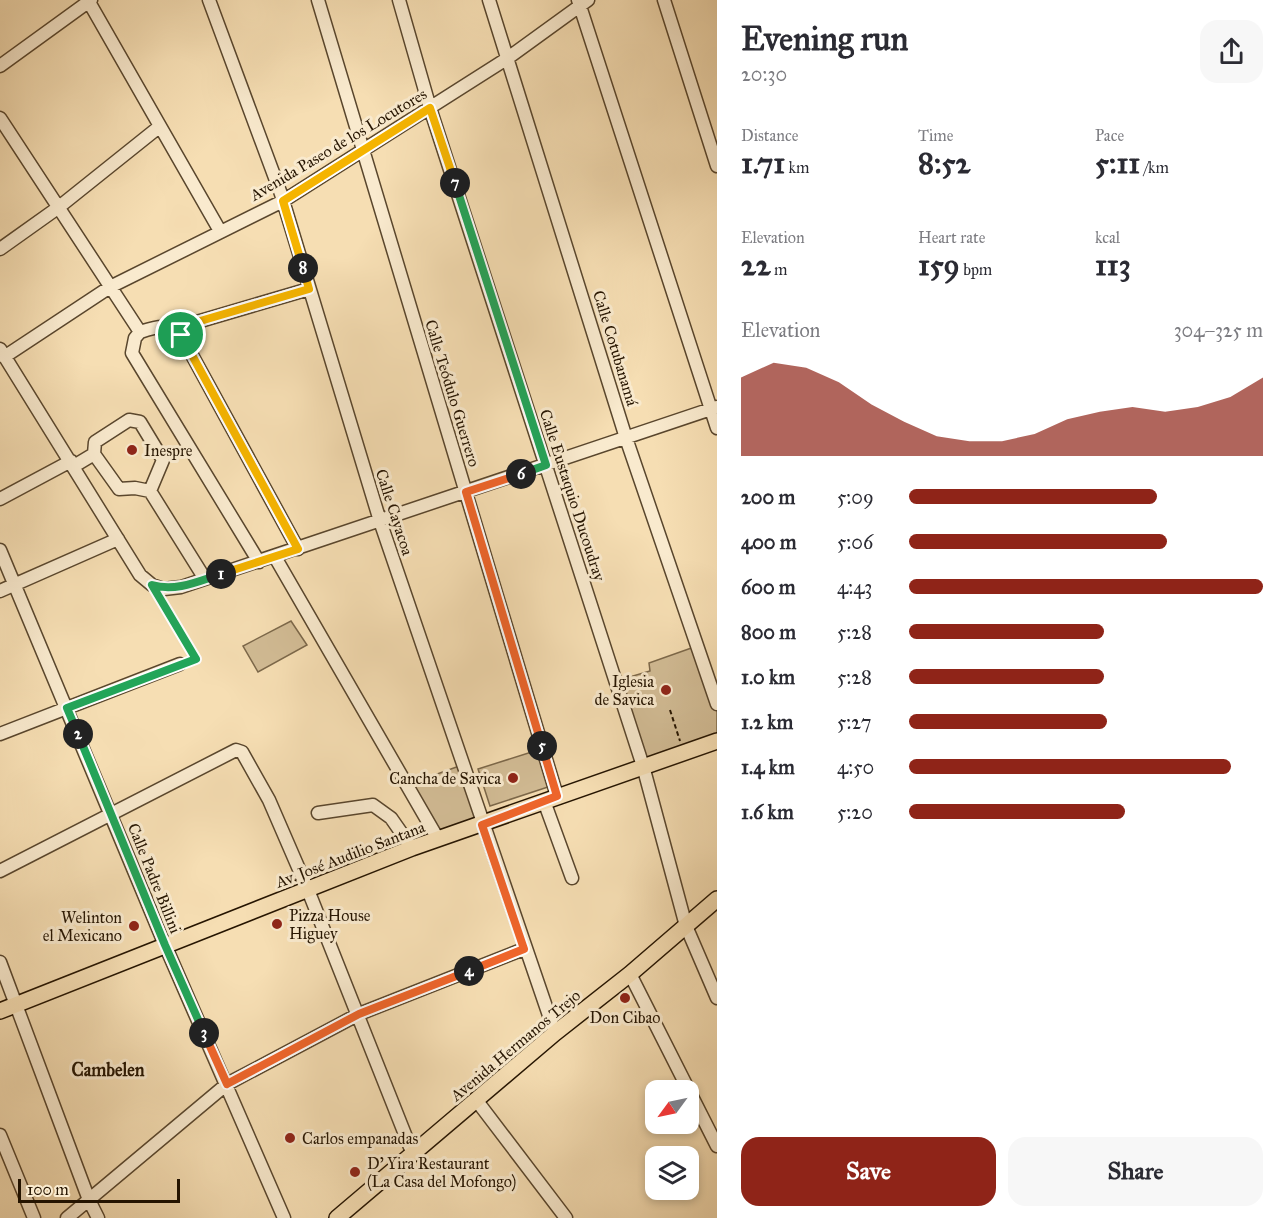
<!DOCTYPE html>
<html lang="en">
<head>
<meta charset="utf-8">
<style>
	body { margin:0; font-family:"IM FELL Great Primer",serif; background:#f7f7f7; color:#2b2b33; height:100vh; display:flex; flex-direction:column; font-size:22px; white-space:nowrap }
	* { box-sizing:border-box; margin:0 }
	p { font-size:20px; color:#7c7c81 }
	.icon { flex:none; width:33px; height:33px; fill:none; stroke:currentColor; stroke-width:2; stroke-linecap:round; stroke-linejoin:round }
	.map { position:relative; flex:1; overflow:hidden }
	.panel { display:flex; flex-direction:column; background:#fff; width:570px }
	.panel>* { flex:none }
	.needle { width:39px; rotate:237deg }
	.tools { position:absolute; left:645px; top:1080px; display:grid; gap:12px }
	.tools a { display:grid; place-items:center; width:54px; height:54px; border-radius:12px; background:#fff; box-shadow:0 3px 9px #0003; font-size:30px }
	.scale { position:absolute; left:18px; bottom:15px; width:162px; box-sizing:border-box; padding-left:6px; border:3px solid #251400; border-top:0; font-size:16px; line-height:21px; white-space:nowrap; color:#251400; -webkit-text-stroke:4px #f9eace; paint-order:stroke }
	.pin { position:absolute; display:grid; place-items:center; width:51px; height:51px; color:#fff; margin:-26px; border:3px solid #fff; border-radius:50%; box-shadow:0 2px 6px #0007 }
	.km { position:absolute; width:30px; height:30px; margin:-15px; border-radius:50%; background:#222; color:#fff; font-size:16px; line-height:30px; text-align:center }
	.round { display:grid; place-items:center; flex:none; width:63px; height:63px; border-radius:18px; background:#f7f7f7 }
	.overview { display:flex; align-items:center; justify-content:space-between; height:102px; padding:0 24px }
	h1 { font-size:33px; font-weight:700; line-height:45px }
	.figures { display:grid; grid-template-columns:repeat(3,1fr); gap:9px; height:102px; padding:6px 24px }
	.figures div { display:grid; align-content:center }
	.figures b { font-size:30px; font-weight:700 }
	.figures small { font-size:16px; font-weight:400 }
	.figures p { font-size:16px }
	.chart { height:168px; padding:12px 24px }
	.chart p { display:flex; justify-content:space-between }
	.chart svg { width:100%; height:108px; margin-top:6px; fill:#8f2418; opacity:.7 }
	.action { display:flex; gap:12px; margin-top:auto; padding:12px 24px }
	.action a { flex:1; height:69px; border-radius:18px; background:#8f2418; color:#fff; font-size:24px; font-weight:700; line-height:69px; text-align:center }
	.action a+a { background:#f7f7f7; color:#2b2b33 }
	ul { padding:0 24px; list-style:none; font-size:20px }
	li { display:grid; grid-template-columns:96px 72px 1fr; align-items:center; height:45px }
	li i { height:15px; border-radius:8px; background:#8f2418 }
	main { display:flex; flex:1; min-height:0 }
	.map>svg:first-child { display:block }
	.park { fill:#d2bc95; stroke:#7c684a; stroke-width:1.5 }
	.lines { fill:none; stroke-linecap:round; stroke-linejoin:round }
	.minor-casing { stroke:#59462d; stroke-width:15 }
	.major-casing { stroke:#251400; stroke-width:18 }
	.path { stroke:#251400; stroke-width:2; stroke-dasharray:4.5 3; stroke-linecap:butt }
	.minor { stroke:#f9eace; stroke-width:12 }
	.major { stroke:#f6deb3; stroke-width:15 }
	.split-1-casing { stroke:#fff; stroke-width:12 }
	.split-2-casing { stroke:#fff; stroke-width:12 }
	.split-3-casing { stroke:#fff; stroke-width:12 }
	.split-4-casing { stroke:#fff; stroke-width:12 }
	.split-5-casing { stroke:#fff; stroke-width:12 }
	.split-6-casing { stroke:#fff; stroke-width:12 }
	.split-7-casing { stroke:#fff; stroke-width:12 }
	.split-8-casing { stroke:#fff; stroke-width:12 }
	.split-9-casing { stroke:#fff; stroke-width:12 }
	.split-1 { stroke:#f5b400; stroke-width:8 }
	.split-2 { stroke:#22a559; stroke-width:8 }
	.split-3 { stroke:#22a559; stroke-width:8 }
	.split-4 { stroke:#f0652b; stroke-width:8 }
	.split-5 { stroke:#f0652b; stroke-width:8 }
	.split-6 { stroke:#f0652b; stroke-width:8 }
	.split-7 { stroke:#22a559; stroke-width:8 }
	.split-8 { stroke:#f5b400; stroke-width:8 }
	.split-9 { stroke:#f5b400; stroke-width:8 }
	.poi-dot { fill:#8f2418; stroke:#f9eace; stroke-width:2 }
	.labels { text-anchor:middle; stroke-width:6; stroke-linejoin:round; paint-order:stroke }
	.street-label { font-size:16px; fill:#251400; stroke:#f9eace }
	.poi-label { font-size:16px; fill:#251400; stroke:#f9eace; text-anchor:start }
	.neighbourhood-label { font-size:18px; font-weight:bold; fill:#251400; stroke:#f9eace }
</style>
</head>
<body>
<main>
<div class="map">
<svg width="717" height="1218" viewBox="0 0 717 1218">
	<rect width="100%" height="100%" fill="#f6deb3"/>
	<filter id="stains"><feTurbulence type="fractalNoise" baseFrequency=".00333" numOctaves="4"/><feColorMatrix values="0 0 0 0 .2 0 0 0 0 .09 0 0 0 0 .02 0 0 0 .5 -.17"/></filter>
	<radialGradient id="worn" r=".72"><stop offset=".6" stop-color="#630" stop-opacity="0"/><stop offset="1" stop-color="#630" stop-opacity=".3"/></radialGradient>
	<path class="park" d="M291,621L307,645L258,672L243,646Z
		M697,646L717,704V741L643,766L616,681L650,671L649,663Z
		M538,750L548,787L490,806L478,769Z
		M462,765L482,825L438,839L407,785Z"/>
	<g class="lines">
		<g class="minor-casing">
			<path id="minor" d="M209,0L281,194L380,521L555,1033
				M318,0L557,796
				M399,0L430,108L643,766L686,926L717,998
				M489,0L626,438L717,704
				M578,0L717,428
				M664,0L717,166
				M89,2L220,231
				M0,66L91,0
				M0,118L140,332L135,338L132,353L259,562
				M0,249L59,207L159,127
				M173,329L309,289
				M140,332C156,327 167,323 181,335L298,549
				M0,349L140,575L152,585L164,589L181,587L717,407
				M4,357L110,287L283,201L508,58L588,0
				M74,466L94,454
				M150,491L163,460L140,422L129,420L95,442L94,454L119,489L135,488L150,491L205,579
				M0,499L71,461
				M0,550L165,945L284,1218
				M275,557L438,839
				M0,591L118,539
				M0,734L180,664
				M544,801L572,878
				M318,813L373,805L391,818L412,848
				M0,871L236,750L242,752L269,800L308,890L410,1147L414,1153
				M0,962L89,1200L98,1218
				M630,974L717,1146
				M477,1101L566,1218
				M0,1135L34,1218
				M67,1218L227,1084L359,1014L524,949"/>
		</g>
		<g class="major-casing">
			<path id="major" d="M0,1011L412,848L717,741
				M337,1218L555,1033L630,974L717,899"/>
		</g>
		<path class="path" d="M161,601L196,659L189,661
			M670,710L680,741"/>
		<use href="#minor" class="minor"/>
		<use href="#major" class="major"/>
	</g>
	<g class="lines">
		<g class="split-1-casing">
			<path id="split-1" d="M181,335L298,549L221,574"/>
		</g>
		<g class="split-2-casing">
			<path id="split-2" d="M78,734L67,708L196,659L152,585C176,592 199,581 221,574"/>
		</g>
		<g class="split-3-casing">
			<path id="split-3" d="M78,734L165,945L204,1033"/>
		</g>
		<g class="split-4-casing">
			<path id="split-4" d="M204,1033L227,1084L359,1014L469,971"/>
		</g>
		<g class="split-5-casing">
			<path id="split-5" d="M469,971L524,949L482,825L557,796L542,746"/>
		</g>
		<g class="split-6-casing">
			<path id="split-6" d="M521,474L466,492L542,746"/>
		</g>
		<g class="split-7-casing">
			<path id="split-7" d="M455,183L546,465L521,474"/>
		</g>
		<g class="split-8-casing">
			<path id="split-8" d="M303,268L283,201L430,108L455,183"/>
		</g>
		<g class="split-9-casing">
			<path id="split-9" d="M181,335L173,329L309,289L303,268"/>
		</g>
		<use href="#split-1" class="split-1"/>
		<use href="#split-2" class="split-2"/>
		<use href="#split-3" class="split-3"/>
		<use href="#split-4" class="split-4"/>
		<use href="#split-5" class="split-5"/>
		<use href="#split-6" class="split-6"/>
		<use href="#split-7" class="split-7"/>
		<use href="#split-8" class="split-8"/>
		<use href="#split-9" class="split-9"/>
	</g>
	<g class="poi-dot">
		<circle cx="132" cy="450" r="6"/>
		<circle cx="666" cy="690" r="6"/>
		<circle cx="513" cy="778" r="6"/>
		<circle cx="277" cy="924" r="6"/>
		<circle cx="134" cy="926" r="6"/>
		<circle cx="625" cy="998" r="6"/>
		<circle cx="290" cy="1138" r="6"/>
		<circle cx="355" cy="1172" r="6"/>
	</g>
	<g class="labels">
		<g class="street-label">
			<text transform="translate(338 144) rotate(-31)" y="6">Avenida Paseo de los Locutores</text>
			<text transform="translate(616 348) rotate(73)" y="6">Calle Cotubanamá</text>
			<text transform="translate(453 393) rotate(73)" y="6">Calle Teódulo Guerrero</text>
			<text transform="translate(573 495) rotate(72)" y="6">Calle Eustaquio Ducoudray</text>
			<text transform="translate(395 512) rotate(72)" y="6">Calle Cayacoa</text>
			<text transform="translate(350 854) rotate(-21)" y="6">Av. José Audilio Santana</text>
			<text transform="translate(155 878) rotate(68)" y="6">Calle Padre Billini</text>
			<text transform="translate(515 1045) rotate(-40)" y="6">Avenida Hermanos Trejo</text>
		</g>
		<g class="poi-label">
			<text x="144" y="456">Inespre</text>
			<text x="654" y="687" text-anchor="end">Iglesia<tspan x="654" dy="18">de Savica</tspan></text>
			<text x="501" y="784" text-anchor="end">Cancha de Savica</text>
			<text x="289" y="921">Pizza House<tspan x="289" dy="18">Higuey</tspan></text>
			<text x="122" y="923" text-anchor="end">Welinton<tspan x="122" dy="18">el Mexicano</tspan></text>
			<text x="625" y="1023" text-anchor="middle">Don Cibao</text>
			<text x="302" y="1144">Carlos empanadas</text>
			<text x="367" y="1169">D' Yira Restaurant<tspan x="367" dy="18">(La Casa del Mofongo)</tspan></text>
		</g>
		<g class="neighbourhood-label">
			<text x="108" y="1076">Cambelen</text>
		</g>
	</g>
	<rect width="100%" height="100%" filter="url(#stains)"/>
	<rect width="100%" height="100%" fill="url(#worn)"/>
</svg>
<div class="tools">
<a><svg class="needle" viewBox="-14 -14 28 28"><path d="M0-13l5 13h-10z" fill="#e53935"/><path d="M0 13l5-13h-10z" fill="#7c7c81"/></svg></a>
<a><svg class="icon" aria-label="layers" viewBox="0 0 24 24"><path d="M12 4l9 5-9 5-9-5zM3 14l9 5 9-5"/></svg></a>
</div>
<div class="scale">100 m</div>
<div class="pin" style="left:181px;top:335px;background:#1e9e55"><svg class="icon" aria-label="arrive" viewBox="0 0 24 24"><path d="M6 21V4h12l-3 4 3 4H6"/></svg></div>
<b class="km" style="left:221px;top:574px">1</b>
<b class="km" style="left:78px;top:734px">2</b>
<b class="km" style="left:204px;top:1033px">3</b>
<b class="km" style="left:469px;top:971px">4</b>
<b class="km" style="left:542px;top:746px">5</b>
<b class="km" style="left:521px;top:474px">6</b>
<b class="km" style="left:455px;top:183px">7</b>
<b class="km" style="left:303px;top:268px">8</b>
</div>
<section class="panel">
<div class="overview"><div><h1>Evening run</h1><p>20:30</p></div><a class="round"><svg class="icon" aria-label="share" viewBox="0 0 24 24"><path d="M12 15V3M7 8l5-5 5 5M5 13v7h14v-7"/></svg></a></div>
<div class="figures">
<div><p>Distance</p><b>1.71<small> km</small></b></div>
<div><p>Time</p><b>8:52</b></div>
<div><p>Pace</p><b>5:11<small> /km</small></b></div>
</div>
<div class="figures">
<div><p>Elevation</p><b>22<small> m</small></b></div>
<div><p>Heart rate</p><b>159<small> bpm</small></b></div>
<div><p>kcal</p><b>113</b></div>
</div>
<div class="chart"><p><span>Elevation</span>304–325 m</p>
<svg viewBox="0 0 160 44" preserveAspectRatio="none"><path d="M0 44V12L10 6L20 8L30 14L40 23L50 30L60 36L70 38L80 38L90 35L100 29L110 26L120 24L130 26L140 24L150 20L160 12V44z"/></svg>
</div>
<ul>
<li><b>200 m</b>5:09<i style="width:70%"></i></li>
<li><b>400 m</b>5:06<i style="width:73%"></i></li>
<li><b>600 m</b>4:43<i style="width:100%"></i></li>
<li><b>800 m</b>5:28<i style="width:55%"></i></li>
<li><b>1.0 km</b>5:28<i style="width:55%"></i></li>
<li><b>1.2 km</b>5:27<i style="width:56%"></i></li>
<li><b>1.4 km</b>4:50<i style="width:91%"></i></li>
<li><b>1.6 km</b>5:20<i style="width:61%"></i></li>
</ul>
<div class="action"><a>Save</a><a>Share</a></div>
</section>
</main>
</body>
</html>
